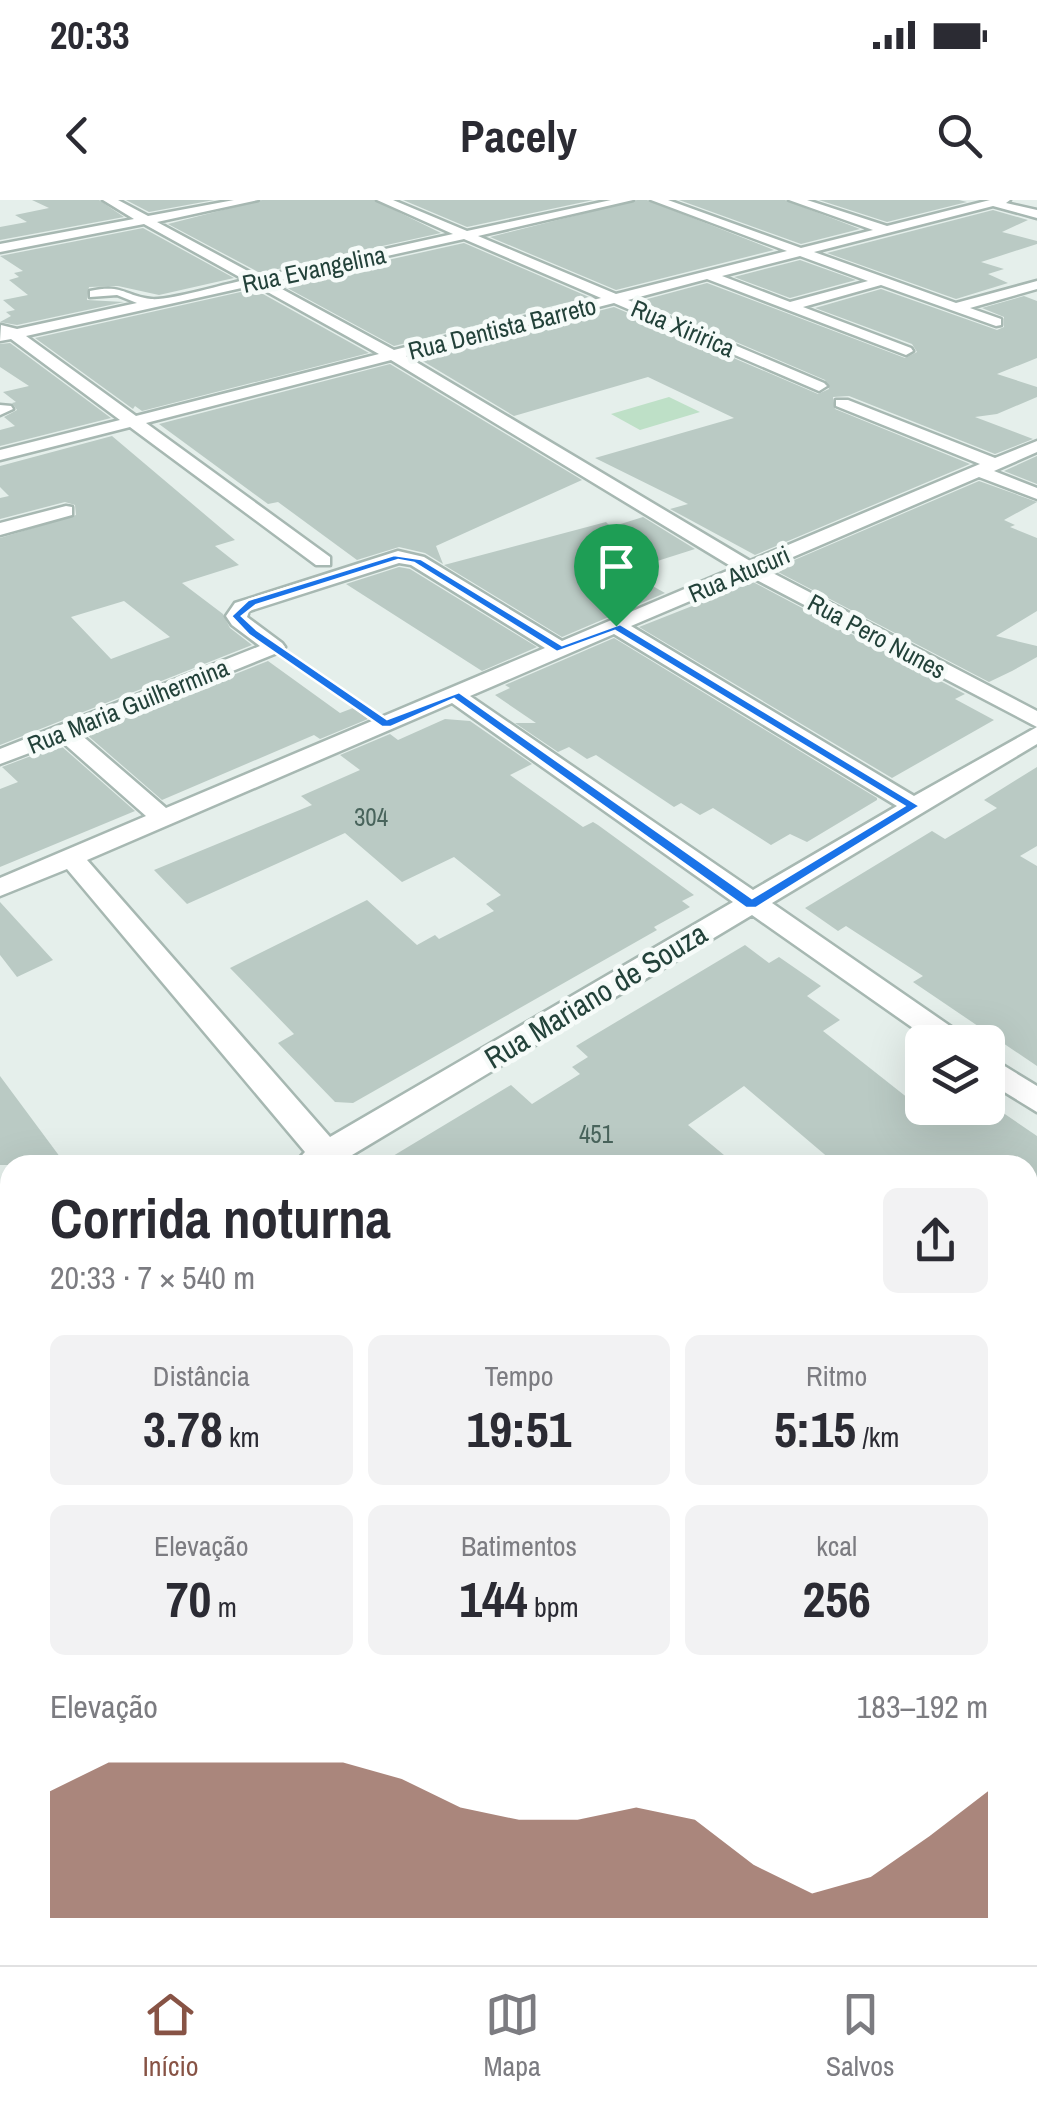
<!DOCTYPE html>
<html lang="pt">
<head>
<meta charset="utf-8">
<style>
	body { margin:0; font-family:"Archivo Narrow",sans-serif; background:#f2f2f3; color:#2b2b33; height:100vh; display:flex; flex-direction:column; font-size:38px; white-space:nowrap }
	* { box-sizing:border-box; margin:0 }
	p { font-size:32px; color:#7c7c81 }
	.icon { flex:none; width:55px; height:55px; fill:none; stroke:currentColor; stroke-width:2; stroke-linecap:round; stroke-linejoin:round }
	.map { position:relative; flex:1; overflow:hidden }
	.drawer { position:absolute; left:0px; top:955px; width:1038px; height:810px; display:flex; flex-direction:column; background:#fff; border-radius:30px 30px 0 0; box-shadow:0 10px 40px #0002 }
	.drawer>* { flex:none }
	.fabs { position:absolute; left:905px; top:825px; display:grid; gap:20px }
	.fabs a { display:grid; place-items:center; width:100px; height:100px; border-radius:15px; background:#fff; box-shadow:0 10px 40px #0002; font-size:50px }
	.pin { position:absolute; display:grid; place-items:center; width:85px; height:85px; color:#fff; margin:-102px -42px; border-radius:50% 50% 50% 0; rotate:-45deg; box-shadow:0 0 10px #0007 }
	.pin .icon { rotate:45deg }
	.round { display:grid; place-items:center; flex:none; width:105px; height:105px; border-radius:15px; background:#f2f2f3 }
	.headline { display:flex; align-items:center; justify-content:space-between; height:170px; padding:0 50px }
	h1 { font-size:55px; font-weight:700; line-height:75px }
	.figures { display:grid; grid-template-columns:repeat(3,1fr); gap:15px; height:170px; padding:10px 50px }
	.figures div { display:grid; align-content:center; border-radius:15px; background:#f2f2f3; text-align:center }
	.figures b { font-size:50px; font-weight:700 }
	.figures small { font-size:28px; font-weight:400 }
	.figures p { font-size:28px }
	.chart { height:280px; padding:20px 50px }
	.chart p { display:flex; justify-content:space-between }
	.chart svg { width:100%; height:180px; margin-top:10px; fill:#875345; opacity:.7 }
	.status { display:flex; justify-content:space-between; align-items:center; height:70px; padding:0 50px; background:#fff; direction:ltr }
	.status svg { height:28px; fill:currentColor }
	header { display:flex; justify-content:space-between; align-items:center; height:130px; padding:0 50px; background:#fff; font-size:45px; font-weight:700 }
	.tabs { display:flex; justify-content:space-around; align-items:center; height:140px; border-top:2px solid #e1e1e2; background:#fff; font-size:28px; color:#7c7c81 }
	.tabs a { display:grid; justify-items:center; gap:5px }
	.tabs .on { color:#875345 }
	.map>svg:first-child { display:block }
	.green { fill:#bee0c7 }
	.building { fill:#bacac4; fill-rule:evenodd }
	.lines { fill:none; stroke-linecap:round; stroke-linejoin:round }
	.minor-casing { stroke:#a7b8b2; stroke-width:5 }
	.path { stroke:#84b4a5; stroke-width:4; stroke-dasharray:2.5 4; stroke-linecap:butt }
	.minor { fill:#fff; fill-rule:evenodd }
	.route { fill:#1a73e8; stroke:#fff; stroke-width:2.5; fill-rule:evenodd }
	.labels { text-anchor:middle; stroke-width:9; stroke-linejoin:round; paint-order:stroke }
	.far-street-label { font-size:25px; fill:#23423a; stroke:#f6fbf9 }
	.number-label { font-size:25px; fill:#49645c }
	.street-label { font-size:30px; fill:#23423a; stroke:#f6fbf9 }
</style>
</head>
<body>
<div class="status"><b>20:33</b><svg viewBox="0 0 49 12"><path d="M0 12V9h3v3zM5 12V6h3v6zM10 12V3h3v9zM15 12V0h3v12zM26 1h20v11H26zM47 4h2v5h-2z"/></svg></div>
<header><svg class="icon" aria-label="back" viewBox="0 0 24 24"><path d="M15 5l-7 7 7 7"/></svg>Pacely<svg class="icon" aria-label="search" viewBox="0 0 24 24"><circle cx="10" cy="10" r="6"/><path d="M15 15l6 6"/></svg></header>
<div class="map">
<svg width="1037" height="1765" viewBox="0 0 1037 1765">
	<rect width="100%" height="100%" fill="#e5efeb"/>
	<path class="green" d="M669,197L700,212L640,230L611,214Z"/>
	<path class="building" d="M32,0H99L124,17L0,40V27L27,22L15,15L49,8Z
		M126,0H214L149,12Z
		M262,0H374L441,33L260,73L168,24Z
		M403,0H593L467,27Z
		M637,0H647L774,50L616,90L490,37Z
		M679,0H785L860,29L801,44Z
		M819,0H959L967,2L887,22Z
		M993,10L1028,20L1002,32L1037,41V44L981,62L1004,69L988,74L1008,83L956,99L827,53Z
		M143,28L234,78L159,95L118,86L89,87L87,100L124,102L17,125L0,122L11,116L6,112L15,110L3,100L28,95L9,80L19,77L14,73L23,71L0,56Z
		M464,43L589,97L394,146L280,84Z
		M800,60L856,80L790,98L734,77Z
		M707,83L905,158L917,152L912,144L815,108L881,89L997,130L1004,127V117L982,108L1024,96L1037,101V158L997,174L1037,187V197L997,214L975,217L1033,239L995,254L849,196L833,197L835,209L970,264L755,355L670,309L688,304L595,258L734,218L648,177L514,216L416,157L614,107L818,194L829,189L825,180L640,101Z
		M254,89L369,153L142,211L135,206L133,209L35,138Z
		M10,143L111,218L0,246V230L15,226L4,217L17,210L12,203L16,202L3,192L29,186L0,167V144Z
		M390,164L582,280L436,346L443,364L425,353L399,347L357,360L278,302L268,304L159,224Z
		M112,236L235,340L215,346L239,365L182,383L223,414L230,428L252,445L0,545V338L76,315L75,305L65,302L0,319V298L9,296L0,287V266ZM124,401L170,437L111,459L71,417Z
		M1037,256V284L1004,271Z
		M979,281L1037,302L1004,320L1015,325L1010,327L1037,338V411L996,436L1037,446V457L1012,471L989,482L778,372L783,370L778,367Z
		M643,317L695,349L626,371L665,393L562,437L444,365L606,322L611,327Z
		M399,367L410,369L537,447L482,471L346,384Z
		M753,382L965,494L955,499L994,520L892,578L639,427Z
		M614,438L877,598V600L807,642L790,634L771,645L713,608L700,615L681,603L674,607L596,555L587,559L569,547L558,552L515,523H536L495,495L510,488L505,485Z
		M268,461L340,513L353,508L368,519L320,539L314,535L162,600L86,534Z
		M445,519L470,521L532,564L510,575L583,627L593,622L598,625L694,695L682,701L690,707L654,727L657,730L353,903L335,902L278,843L294,834L230,768L367,700L417,745L435,735L439,739L494,711L486,704L501,695L454,657L402,682L345,633L187,704L154,670L312,605L301,596L360,570L340,555L390,534L398,540Z
		M60,545L135,611L0,667V589L18,582L2,567Z
		M1037,567V646L1020,656L1037,666V866L913,782L923,776L846,726L838,731L805,708L932,631L945,639L997,608L984,600Z
		M0,702L53,760L17,777L0,755Z
		M745,745L769,763L779,757L821,786L807,796L840,820L823,831L937,921L955,908H996L1037,936V985L1028,978V965H837L744,886L688,925L736,965H378L511,885L532,904L580,874L572,867L588,857L576,846Z
		M0,876L66,965H0Z"/>
	<g class="lines">
		<g class="minor-casing">
			<path id="minor" d="M103,0H118L148,16L234,0H258L157,22L259,77L453,34L377,0H393L467,31L611,0H633L478,36L616,94L787,51L651,0H668L801,48L873,30L789,0H807L887,26L990,0H1010L1006,3L1037,10V18L993,6L814,52L956,103L1037,81V89L970,108L1001,119V125L996,126L881,85L803,107L911,148L913,151L906,155L707,79L628,100L824,183L827,186L819,191L614,103L406,156L750,361L980,264L836,206V200H848L995,258L1037,241V252L994,271L1037,288V299L979,277L765,369L1037,511V527L749,376L631,426L914,596L1037,527V544L772,703L963,835L967,842H933L752,715L347,958L351,965H293L305,952L67,669L0,696V678L146,616L61,541L0,564V549L260,446L232,425L226,416L235,403L398,351L424,357L562,441L734,368L391,160L146,223L330,357V365H316L130,227L0,260V250L120,220L11,139L0,141L1,125L17,129L137,103L117,95L90,97V91C124,84 124,96 151,99C169,101 224,84 245,80L144,24L0,52V44L134,19ZM464,39L601,98L394,150L269,82ZM800,56L868,81L790,102L722,76ZM255,85L379,154L136,216L26,136ZM399,363L411,365L545,448L166,608L79,533L282,451L285,447L282,443L247,417L249,411ZM614,434L897,606L753,690L470,496ZM452,503L733,702L330,937L87,660Z
				M0,205L11,206L13,209L0,215Z
				M66,306L72,307V315L0,335V323Z
				M988,856L1037,886V912L988,882Z
				M10,1127V1161L0,1165V1131Z
				M1028,1684L1037,1688V1742L1028,1738Z"/>
		</g>
		<path class="path" d="M293,460L365,509"/>
		<use href="#minor" class="minor"/>
	</g>
	<path class="route" d="M394,355L421,359L562,445L620,424L920,606L756,708H746L454,499L391,527H382L249,435L231,416L248,400ZM398,360L414,363L557,452L615,431L904,606L752,698L459,492L387,519L257,430L242,416L256,405Z"/>
	<g class="labels">
		<g class="far-street-label">
			<text transform="translate(314 69) rotate(-12)" y="9">Rua Evangelina</text>
			<text transform="translate(502 128) rotate(-14)" y="9">Rua Dentista Barreto</text>
			<text transform="translate(683 128) rotate(23)" y="9">Rua Xiririca</text>
			<text transform="translate(739 374) rotate(-23)" y="9">Rua Atucuri</text>
			<text transform="translate(877 436) rotate(28)" y="9">Rua Pero Nunes</text>
			<text transform="translate(128 506) rotate(-22)" y="9">Rua Maria Guilhermina</text>
		</g>
		<g class="number-label">
			<text x="371" y="626">304</text>
			<text x="596" y="943">451</text>
		</g>
		<g class="street-label">
			<text transform="translate(596 796) rotate(-31)" y="10">Rua Mariano de Souza</text>
		</g>
	</g>
</svg>
<div class="fabs">
<a><svg class="icon" aria-label="layers" viewBox="0 0 24 24"><path d="M12 4l9 5-9 5-9-5zM3 14l9 5 9-5"/></svg></a>
</div>
<div class="pin" style="left:616px;top:426px;background:#1e9e55"><svg class="icon" aria-label="arrive" viewBox="0 0 24 24"><path d="M6 21V4h12l-3 4 3 4H6"/></svg></div>
<section class="drawer">
<div class="headline"><div><h1>Corrida noturna</h1><p>20:33 · 7 × 540 m</p></div><a class="round"><svg class="icon" aria-label="share" viewBox="0 0 24 24"><path d="M12 15V3M7 8l5-5 5 5M5 13v7h14v-7"/></svg></a></div>
<div class="figures">
<div><p>Distância</p><b>3.78<small> km</small></b></div>
<div><p>Tempo</p><b>19:51</b></div>
<div><p>Ritmo</p><b>5:15<small> /km</small></b></div>
</div>
<div class="figures">
<div><p>Elevação</p><b>70<small> m</small></b></div>
<div><p>Batimentos</p><b>144<small> bpm</small></b></div>
<div><p>kcal</p><b>256</b></div>
</div>
<div class="chart"><p><span>Elevação</span>183–192 m</p>
<svg viewBox="0 0 160 44" preserveAspectRatio="none"><path d="M0 44V13L10 6L20 6L30 6L40 6L50 6L60 10L70 17L80 20L90 20L100 17L110 20L120 31L130 38L140 34L150 24L160 13V44z"/></svg>
</div>
</section>
</div>
<nav class="tabs">
<a class="on"><svg class="icon" aria-label="home" viewBox="0 0 24 24"><path d="M3 11l9-7 9 7M6 9v11h12V9"/></svg>Início</a>
<a><svg class="icon" aria-label="map" viewBox="0 0 24 24"><path d="M3 6l6-2 6 2 6-2v14l-6 2-6-2-6 2zM9 4v14M15 6v14"/></svg>Mapa</a>
<a><svg class="icon" aria-label="saved" viewBox="0 0 24 24"><path d="M7 4h10v16l-5-4-5 4z"/></svg>Salvos</a>
</nav>
</body>
</html>
